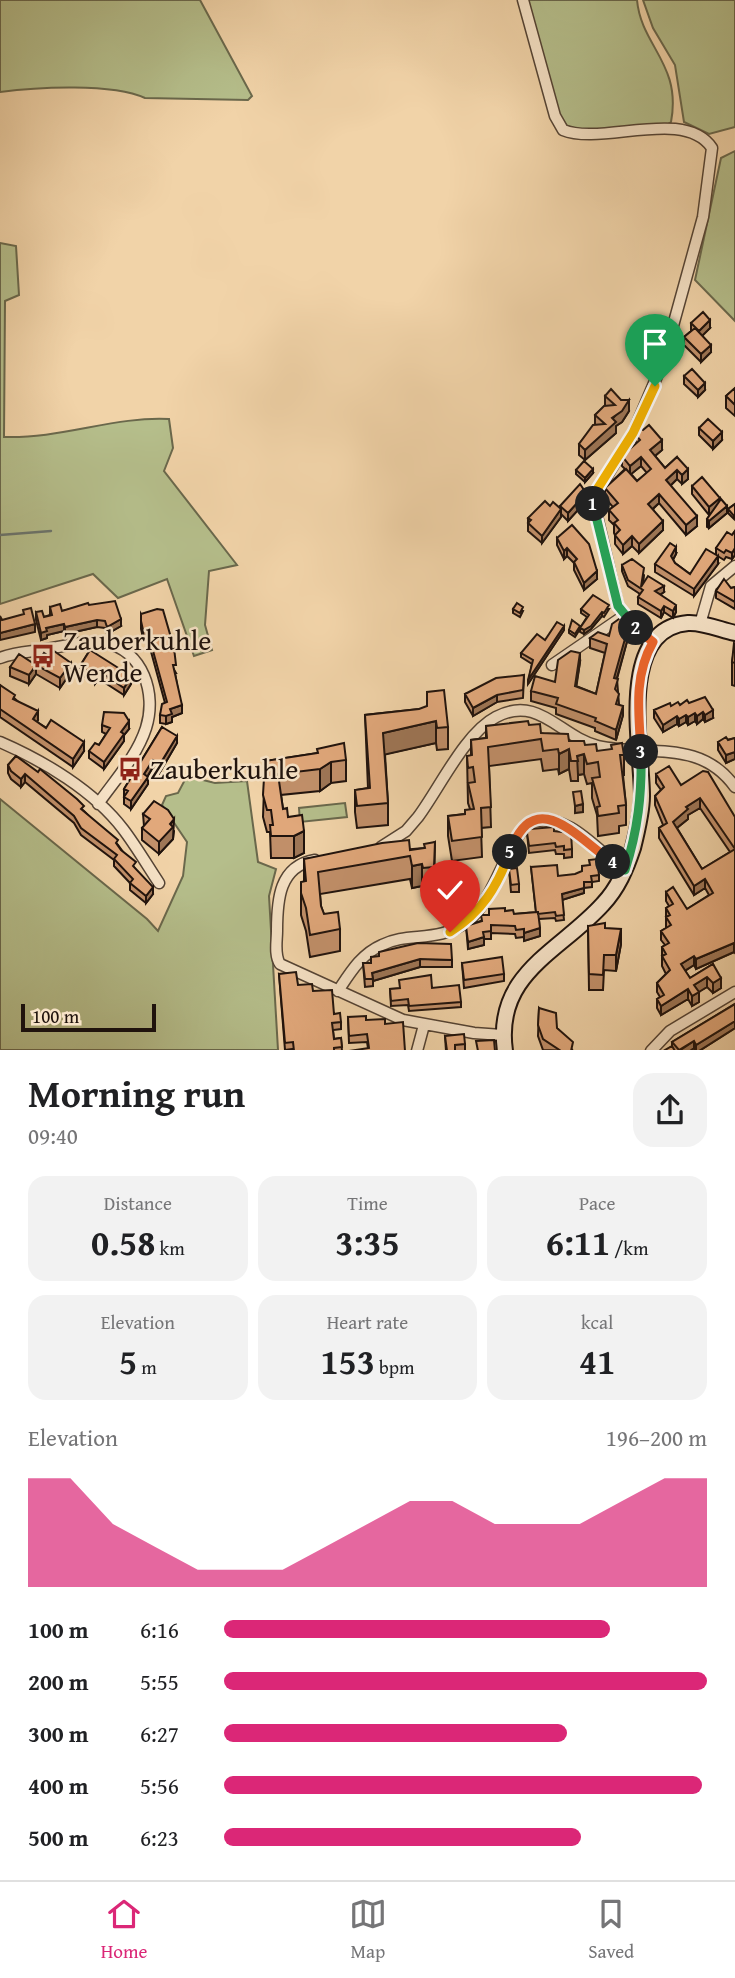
<!DOCTYPE html>
<html lang="en">
<head>
<meta charset="utf-8">
<style>
	body { margin:0; font-family:"Gentium Book Plus",serif; background:#f2f2f2; color:#202124; height:100vh; display:flex; flex-direction:column; font-size:26px; white-space:nowrap }
	* { box-sizing:border-box; margin:0 }
	p { font-size:23px; color:#757577 }
	.icon { flex:none; width:38px; height:38px; fill:none; stroke:currentColor; stroke-width:2; stroke-linecap:round; stroke-linejoin:round }
	.map { position:relative; height:1050px; overflow:hidden }
	.sheet { display:flex; flex-direction:column; background:#fff; flex:1 }
	.sheet>* { flex:none }
	.scale { position:absolute; left:21px; bottom:18px; width:135px; box-sizing:border-box; padding-left:7px; border:4px solid #20130d; border-top:0; font-size:19px; line-height:24px; white-space:nowrap; color:#20130d; -webkit-text-stroke:5px #f6e2c6; paint-order:stroke }
	.pin { position:absolute; display:grid; place-items:center; width:60px; height:60px; color:#fff; margin:-72px -30px; border-radius:50% 50% 50% 0; rotate:-45deg; box-shadow:0 0 7px #0007 }
	.pin .icon { rotate:45deg }
	.km { position:absolute; width:35px; height:35px; margin:-18px; border-radius:50%; background:#222; color:#fff; font-size:19px; line-height:35px; text-align:center }
	.round { display:grid; place-items:center; flex:none; width:74px; height:74px; border-radius:21px; background:#f2f2f2 }
	.headline { display:flex; align-items:center; justify-content:space-between; height:119px; padding:0 28px }
	h1 { font-size:38px; font-weight:700; line-height:52px }
	.figures { display:grid; grid-template-columns:repeat(3,1fr); gap:10px; height:119px; padding:7px 28px }
	.figures div { display:grid; align-content:center; border-radius:18px; background:#f2f2f2; text-align:center }
	.figures b { font-size:35px; font-weight:700 }
	.figures small { font-size:19px; font-weight:400 }
	.figures p { font-size:19px }
	.chart { height:196px; padding:14px 28px }
	.chart p { display:flex; justify-content:space-between }
	.chart svg { width:100%; height:126px; margin-top:7px; fill:#db2777; opacity:.7 }
	ul { padding:0 28px; list-style:none; font-size:23px }
	li { display:grid; grid-template-columns:112px 84px 1fr; align-items:center; height:52px }
	li i { height:18px; border-radius:9px; background:#db2777 }
	.tabs { display:flex; justify-content:space-around; align-items:center; height:98px; border-top:2px solid #e0e0e0; background:#fff; font-size:19px; color:#757577 }
	.tabs a { display:grid; justify-items:center; gap:4px }
	.tabs .current { color:#db2777 }
	.map>svg:first-child { display:block }
	.green { fill:#b5be8b; stroke:#6a684c; stroke-width:2 }
	.lines { fill:none; stroke-linecap:round; stroke-linejoin:round }
	.stream { stroke:#6a756e; stroke-width:2.5 }
	.street-casing { stroke:#544334; stroke-width:13 }
	.secondary-casing { stroke:#20130d; stroke-width:18 }
	.street { stroke:#f6e2c6; stroke-width:10 }
	.secondary { stroke:#f6e2c6; stroke-width:14 }
	.wall { fill:#c2906a; stroke:#20130d; stroke-width:2; fill-rule:evenodd }
	.shaded-wall { fill:#9e7656; stroke:#20130d; stroke-width:2 }
	.building { fill:#e1a87b; stroke:#20130d; stroke-width:2; fill-rule:evenodd }
	.split-1-casing { stroke:#fff; stroke-width:14 }
	.split-2-casing { stroke:#fff; stroke-width:14 }
	.split-3-casing { stroke:#fff; stroke-width:14 }
	.split-4-casing { stroke:#fff; stroke-width:14 }
	.split-5-casing { stroke:#fff; stroke-width:14 }
	.split-6-casing { stroke:#fff; stroke-width:14 }
	.split-1 { stroke:#f5b400; stroke-width:9 }
	.split-2 { stroke:#22a559; stroke-width:9 }
	.split-3 { stroke:#f0652b; stroke-width:9 }
	.split-4 { stroke:#22a559; stroke-width:9 }
	.split-5 { stroke:#f0652b; stroke-width:9 }
	.split-6 { stroke:#f5b400; stroke-width:9 }
	.labels { text-anchor:middle; stroke-width:5; stroke-linejoin:round; paint-order:stroke }
	.poi-label { font-size:28px; fill:#20130d; stroke:#f6e2c6; text-anchor:start }
</style>
</head>
<body>
<div class="map">
<svg width="735" height="1051" viewBox="0 0 735 1051">
	<rect width="100%" height="100%" fill="#f1d3a8"/>
	<filter id="stains"><feTurbulence type="fractalNoise" baseFrequency=".00286" numOctaves="4"/><feColorMatrix values="0 0 0 0 .2 0 0 0 0 .09 0 0 0 0 .02 0 0 0 .5 -.17"/></filter>
	<radialGradient id="worn" r=".72"><stop offset=".6" stop-color="#630" stop-opacity="0"/><stop offset="1" stop-color="#630" stop-opacity=".3"/></radialGradient>
	<path class="green" d="M0,0H200L252,96L248,100L145,98C112,83 37,87 0,92Z
		M527,0H637C641,46 682,64 671,122L665,126L581,130L567,126L556,110Z
		M643,0H735V127L709,134L684,122L675,65L653,28Z
		M735,151V321L695,280L721,158Z
		M0,243L16,246L19,295L5,301L4,437C61,439 115,416 169,419L173,448L164,471L237,565L209,571L205,625L212,650L194,656L167,579L118,598L93,574L0,604Z
		M187,776L215,783L247,781L258,862L276,869L269,896L278,1050H0V799L147,919L158,931L183,876L187,842L162,805L166,796L178,793Z
		M345,803L347,817L300,822L299,808Z"/>
	<g class="lines">
		<path class="stream" d="M0,535L51,531"/>
		<g class="street-casing">
			<path id="street" d="M523,0L555,116L563,130C602,146 684,107 712,148L703,217L663,362L633,433L593,499L618,606L631,624L653,642
				M700,624L711,586L735,566
				M0,658C15,652 30,652 47,649C66,646 86,640 105,643C143,650 157,694 146,728C137,756 115,780 98,804
				M552,665L625,615
				M0,742C44,761 94,791 123,829C136,846 147,865 159,883
				M381,847L406,831L418,817C439,789 465,733 496,717C539,694 560,737 598,746C648,757 700,738 735,787
				M315,860C279,866 277,900 277,931C277,941 274,955 280,964L403,1020L474,1033L502,1035
				M338,991C350,973 361,954 382,945C409,931 437,944 468,921C497,898 511,826 535,821C572,814 597,852 625,870
				M417,1051L424,1025
				M651,1051L670,1031L735,992"/>
		</g>
		<g class="secondary-casing">
			<path id="secondary" d="M505,1051C494,973 560,952 603,904C618,888 626,869 633,848C637,832 642,812 642,796C642,748 616,629 688,623C703,622 721,630 735,633"/>
		</g>
		<use href="#street" class="street"/>
		<use href="#secondary" class="secondary"/>
	</g>
	<path class="wall" d="M691,323L710,328L702,335L711,352L701,362L684,345V337L691,331Z
		M684,376L705,390L698,397L684,384Z
		M735,388V416L726,408V396Z
		M605,396L629,411L622,422L616,426V433L585,460L579,455V444L595,425V415L605,406Z
		M699,428L722,440L713,449L699,435Z
		M635,434L662,450L655,456L665,468L677,457L688,479L682,484L677,479L670,486L697,526L686,535L659,503L653,509L663,530L639,553L632,546L623,554L615,544V535L614,533V525L609,520V510L613,507L605,498V488L625,469L622,466V456L636,444ZM641,466L647,473L637,481L631,474Z
		M576,470L593,473L585,482L576,474Z
		M692,486L720,501L727,513L709,528L707,527V519L712,512L709,515L692,494Z
		M586,501L568,521L561,514V517L542,543L528,531V518L550,506L560,509V506Z
		M735,504L734,519L728,513V509Z
		M735,531V555L732,559L726,557L724,560L716,555V548L732,535Z
		M557,538L597,579L584,590L574,570V563L567,556L564,559L557,545Z
		M676,554L673,560L675,563L690,574L718,564L694,596L655,572V564Z
		M622,565L644,575L643,585L664,592L660,595L676,612L673,618L664,612L661,618L638,604V597L640,594L628,586L622,571Z
		M735,587V609L716,598V591Z
		M89,605L121,626L107,634L105,628L97,627L65,634L64,631L47,635V638L41,640L36,620V612L44,617L50,615V607L62,611Z
		M513,609L523,611L520,617L513,613Z
		M581,609H609L604,617L602,616L591,629L584,634L580,632V628L587,617L581,613Z
		M141,614L176,673H175L182,713L172,717V722L166,724L160,723V715L165,703L147,637L143,638L141,629Z
		M627,621L628,638L617,679L619,704L623,715L616,740L595,731V728L556,714V708L531,701V691L555,682L580,662L576,686L596,694L605,653L590,648V638L609,636Z
		M580,629L575,637L569,633V630Z
		M564,630L528,684L532,664L521,657V653Z
		M735,644V686L732,685V662Z
		M90,650L131,684L124,695L99,679L95,684L80,673V666Z
		M36,665L71,672L60,688L36,674L29,684L10,676V667Z
		M524,675L523,698L497,702L473,716L465,702V694Z
		M0,685L38,720L37,722L84,751L73,767L0,717Z
		M689,703L713,718L705,722L703,719L697,724L695,721L688,725L686,722L679,726L677,724L663,732L654,718V710Z
		M419,709L448,727V749L437,750L436,743L385,754L388,803V825L357,828L355,812V790L368,788L365,715Z
		M102,725L129,729L124,735V741L104,769L89,758V751L99,745L106,734L102,732Z
		M529,725L541,733L585,745L597,751L624,755V775H623L626,805V825L619,826V833L598,836L597,815L592,798V783L587,784L584,774L578,775V781H571L569,769L559,774L558,769L543,771L541,759L489,766L491,827L481,828L482,857L452,861L448,836V816L465,814L470,809L468,803L467,756H471V740L486,738V726Z
		M162,727L177,743L160,772L153,767L148,776V784L131,809L124,804V789Z
		M735,738V759L726,763L718,750V742Z
		M317,753L346,760V781L331,783L320,791L281,795L283,809L288,817L304,853L294,858H271L270,832H267L263,817L265,761Z
		M16,756L84,811L118,845L153,894L146,903L130,890V883L114,866V860L81,835L74,823L25,782L21,787L11,779L8,773V765Z
		M656,774L681,785L735,817V953L734,952L696,969L694,965L685,971L690,978L713,964L721,988L713,993L707,987L698,992L699,1002L692,1006L688,999L661,1015L657,1008V999L660,997L657,992V983L666,974L662,966V947L665,945L661,940V931L666,928V908L669,906L666,901V892L687,909L709,895L705,888L694,895L659,838V828L663,825L655,805V796L661,790L656,783ZM700,808L730,852L702,869L677,828L688,819V815Z
		M143,814L174,831L173,839L159,854L142,840V828L144,826Z
		M554,831L572,849V857L564,858V854H556L555,850L529,853L527,833Z
		M435,842L434,889L423,891L422,886L412,888L410,879L320,894L321,906L324,914L340,929V951L310,957L306,931L301,915V893L304,881V859L424,848Z
		M531,867L558,876L599,875V881L592,882V887L584,888V893L562,900L564,920L556,921L555,918L539,919L540,936L524,941V937L516,938L515,934L491,933V939H484V945L468,949L466,926L481,921L489,915L505,911L514,914L536,912Z
		M509,869L519,884V892H511Z
		M588,926L605,928L621,944L616,971L604,970L603,990H589Z
		M371,957L452,960V967H420L373,981V986L365,987L363,963H371Z
		M462,963L504,974V981L464,988Z
		M279,974L298,985L313,991L341,1022V1029L333,1030L334,1039L341,1038L342,1051H293V1049L285,1050Z
		M432,988L461,1002V1007L409,1011L408,1005L391,1006L390,989Z
		M735,1004V1028L699,1051H696L694,1048L690,1051H665L672,1046V1042Z
		M539,1008L557,1028L573,1051L543,1050L538,1036Z
		M348,1017L366,1020L385,1024L368,1048L367,1042L349,1043Z
		M445,1036L465,1044V1051H446Z"/>
	<path class="shaded-wall" d="M710,320V328L699,339V331Z
		M711,345V352L701,362V354Z
		M705,383V390L698,397V390Z
		M629,400V411L622,422L616,426V433L585,460V450Z
		M722,432V440L713,449V441Z
		M662,440V450L650,460V450Z
		M641,457V466L630,475V466Z
		M593,469V473L585,482V478Z
		M688,469V479L682,484V475Z
		M677,470V479L666,490V480Z
		M586,493V501L568,521V513Z
		M659,494V503L648,513V504Z
		M720,498V506L709,515V507Z
		M727,506V513L709,528V521Z
		M561,509V517L542,543V536Z
		M697,516V526L686,535V525Z
		M663,521V530L639,553V544Z
		M632,536V546L623,554V545Z
		M676,547V554L671,563V556Z
		M567,548V556L564,559V551Z
		M735,548V555L732,559V553Z
		M718,556V564L694,596V589Z
		M597,571V579L584,590V583Z
		M664,586V592L655,598V591Z
		M676,605V612L673,618V611Z
		M664,606V612L661,618V611Z
		M602,612V616L591,629L584,634V630Z
		M121,619V626L107,634V627Z
		M97,620V627L65,634V627Z
		M627,621L628,638L614,688V678L621,627Z
		M35,624V632L0,640V633Z
		M64,624V631L47,635V638L41,640V633L46,628Z
		M564,626V630L528,684V680Z
		M147,629V637L143,638V630Z
		M580,653V662L575,696V686Z
		M71,663V672L60,688V678Z
		M36,665V674L29,684V675Z
		M99,671V679L95,684V676Z
		M131,676V684L124,695V688Z
		M497,695V702L473,716V708Z
		M182,705V713L172,717V722L166,724V716L170,709Z
		M623,706V715L616,740V730Z
		M713,710V718L705,722V715Z
		M38,711V720L33,728V719Z
		M703,712V719L697,724V716Z
		M695,713V721L688,725V717Z
		M686,715V722L679,726V719Z
		M677,716V724L663,732V725Z
		M129,721V729L124,735V741L104,769V762L121,732Z
		M436,721V743L383,755V733Z
		M177,736V743L160,772V764Z
		M84,742V751L73,767V759Z
		M569,749V769L559,774V754Z
		M735,752V759L726,763V755Z
		M584,754V774L578,775L577,756Z
		M153,760V767L144,782V774Z
		M331,762V783L320,791V769Z
		M25,774V782L21,787V779Z
		M148,777V784L131,809V801Z
		M700,798V808L688,815V819L673,831V822L686,807Z
		M583,804V812L575,813V806Z
		M174,819L173,839L159,854V842Z
		M304,831V853L294,858V836Z
		M422,864V886L412,888V866Z
		M705,879V888L694,895V886Z
		M153,887V894L146,903V896Z
		M584,888V893L562,900V894Z
		M540,928V936L524,941V933Z
		M621,929V944L616,971V955Z
		M484,937V945L468,949V942Z
		M734,943V952L696,969V959Z
		M694,956V965L681,973V964Z
		M420,959V967L373,981L372,973Z
		M707,977V987L694,995V985Z
		M721,978V988L713,993V983Z
		M688,989V999L661,1015V1006Z
		M699,992V1002L692,1006V996Z
		M735,1021V1028L699,1051H696V1045Z
		M694,1041V1048L690,1051H679Z"/>
	<path class="building" d="M703,312L710,320L699,331L691,323Z
		M695,328L711,345L701,354L684,337Z
		M692,369L705,383L698,390L684,376Z
		M735,388V405L726,396Z
		M611,389L621,400H629L622,411L612,418L616,422L585,450L579,444L593,425L605,424L595,415L604,406L615,405L605,396Z
		M708,419L722,432L713,441L699,428Z
		M649,425L662,440L650,450L665,468L677,457L688,469L682,475L677,470L666,480L697,516L686,525L659,494L648,504L663,521L639,544L632,536L623,545L615,535L620,530L614,523L618,520L609,510L618,503L605,488L626,469L637,481L651,469L641,457L630,466L622,456L640,440L635,434L638,430L640,428L643,430Z
		M584,461L593,469L585,478L576,470Z
		M702,477L720,498L709,507L692,486Z
		M580,484L586,493L568,513L560,506Z
		M721,499L727,506L709,521L707,519Z
		M545,501L550,506L553,502L561,509L542,536L528,523L531,520L528,518Z
		M735,504V515L734,516L728,509Z
		M572,525L589,544L597,571L584,583L574,562L577,559L567,548L564,551L557,538Z
		M735,531V548L732,553L726,550L724,553L716,548L727,532L732,535Z
		M670,543L676,547L671,556L675,563L690,574L706,549L718,556L694,589L655,564Z
		M632,559L644,568L641,587L648,576L664,586L655,591L676,605L673,611L664,606L661,611L638,597L643,590L628,580L622,565Z
		M724,579L731,588L735,587V602L716,591Z
		M593,595L609,605L604,613L602,612L591,626L584,630L580,628L589,615L581,609Z
		M115,601L121,619L107,627L105,621L97,620L65,627L64,624L46,628L47,631L41,633L36,612L42,611L44,617L52,615L50,607L60,604L62,611L88,603L89,605Z
		M517,603L523,607L520,613L513,609Z
		M31,608L35,624L0,633V616L2,620L24,614L23,610Z
		M157,609L163,610L174,648L176,665H173L182,705L170,709L172,714L166,716L160,715L162,704L167,702L147,629L143,630L141,621V614Z
		M623,616L627,621L621,627L628,628L614,678L618,679L615,689L619,694L616,704L623,706L616,730L595,721L596,718L556,704L558,698L531,691L535,676L555,682L558,660L571,651L580,653L575,686L596,694L607,644L590,638L598,632L609,636L612,624Z
		M572,620L580,626L575,634L569,630Z
		M557,622L564,626L528,680L533,660L521,653L537,634L545,640Z
		M734,643L735,644V663L732,662Z
		M90,650L131,676L124,688L99,671L95,676L80,666Z
		M54,651L71,663L60,678L36,665L29,675L10,667L19,654L36,665L44,653L50,657Z
		M524,675L523,690L497,695L473,708L465,694L496,678Z
		M0,685L15,695L13,699L38,711L33,719L46,728L51,720L84,742L73,759L0,709Z
		M444,690L448,727L437,728L436,721L383,733L388,803L357,806L355,790L370,788L365,715L419,709L427,706V692Z
		M705,697L713,710L705,715L703,712L697,716L695,713L688,717L686,715L679,719L677,716L663,725L654,710L670,703L671,706L678,702L680,705L687,700L689,703Z
		M104,712L124,713L129,721L121,732L124,734L104,762L89,751L95,743L99,745L110,728L102,725Z
		M528,721L529,725L540,724L541,733L568,734L569,741H584L585,745L596,744L597,751L612,749L611,745L622,743L624,755H620L626,805L618,806L619,813L598,816L597,807L600,806L592,778L600,777L598,762L587,764L584,754L577,756L578,761H571L569,749L559,754L558,749L543,751L541,739L488,747L491,807L481,808L482,837L452,841L448,816L465,814V810L474,809L468,783L475,782L473,767L468,768L467,756L472,755L471,740L487,738L486,726Z
		M162,727L177,736L160,764L153,760L144,774L148,777L131,801L124,797L128,791L124,789Z
		M726,737L728,740L735,738V752L726,755L718,742Z
		M344,743L346,760L331,762L320,769L278,774L283,809L287,808L288,817L302,815L304,831L294,836H271L270,825H273L271,810H267L263,795L265,761L318,753L317,749Z
		M16,756L38,772L40,769L77,799L84,806L81,809L118,840L116,843L121,850L136,862L133,866L153,887L146,896L130,883L133,879L114,859L117,855L81,828L74,816L25,774L21,779L11,771L8,765Z
		M669,766L681,785L703,771L708,772L735,817V944L734,943L696,959L694,956L681,964L690,978L713,964L721,978L713,983L707,977L694,985L699,992L692,996L688,989L661,1006L657,999L664,995L657,983L670,970L662,956L666,954L662,947L669,943L661,931L671,925L666,917L670,915L666,908L673,904L666,892L673,887L687,909L713,893L705,879L694,886L659,828L667,823L655,796L664,787L656,774ZM700,798L735,849L702,869L673,822L688,809L686,807Z
		M581,791L583,804L575,806L573,792Z
		M154,801L168,810L174,819L170,824L173,827L159,842L142,828L150,819L143,814Z
		M554,827V831L571,833L572,849L564,850V846L556,847L555,843L529,846L527,833L530,829Z
		M409,840L410,850L425,848L424,844L435,842L434,867L423,868L422,864L412,866L410,856L318,872L321,906L324,914L338,912L340,929L310,935L306,908L301,893V882L306,881L304,859L382,843Z
		M597,859L599,875L591,876L592,882H584V888L562,894L564,915L556,916L555,912L538,914V912H536L531,867L557,865L558,876L575,874L582,871V866L590,865L589,860Z
		M517,868L519,884L511,885L509,869Z
		M505,908V911L513,910L514,914L538,912L540,928L524,933V929L516,930L515,926L491,925V931L483,932L484,937L468,942L466,926L482,921L481,915H489V909Z
		M605,923V928L621,929L616,955H604L603,975L589,974L588,926Z
		M418,943L451,944L452,960L420,959L372,973L373,979H365L363,963H371V957L379,956V952Z
		M502,957L504,974L464,980L462,963Z
		M296,972L298,985L312,984L313,991L332,990L334,1014L340,1013L341,1022L332,1023L334,1039L341,1038L342,1047L334,1048V1051H294L293,1042L285,1043L279,974Z
		M431,975L432,988L459,985L461,1002L409,1006L408,999L391,1001L390,989L400,988L399,980Z
		M735,1004V1021L696,1045L694,1041L679,1050L672,1042Z
		M539,1008L556,1013L557,1028L573,1042L571,1051H561L543,1039L538,1025Z
		M366,1016V1020L385,1019V1024L403,1022L405,1051H349L369,1048L367,1034L349,1036L348,1017Z
		M464,1034L465,1044L455,1045V1051H447L445,1036Z
		M494,1040L495,1051H478L476,1041Z
		M672,1046L675,1051H666L665,1050Z"/>
	<g class="lines">
		<g class="split-1-casing">
			<path id="split-1" d="M593,504L596,491L633,433L655,386"/>
		</g>
		<g class="split-2-casing">
			<path id="split-2" d="M593,504L618,606L636,628"/>
		</g>
		<g class="split-3-casing">
			<path id="split-3" d="M636,628L653,642C633,677 639,714 641,752"/>
		</g>
		<g class="split-4-casing">
			<path id="split-4" d="M613,862L625,870C638,830 642,794 641,752"/>
		</g>
		<g class="split-5-casing">
			<path id="split-5" d="M510,852C535,782 580,841 613,862"/>
		</g>
		<g class="split-6-casing">
			<path id="split-6" d="M450,932C482,912 497,887 510,852"/>
		</g>
		<use href="#split-1" class="split-1"/>
		<use href="#split-2" class="split-2"/>
		<use href="#split-3" class="split-3"/>
		<use href="#split-4" class="split-4"/>
		<use href="#split-5" class="split-5"/>
		<use href="#split-6" class="split-6"/>
	</g>
	<defs>
		<g id="bus-bare" transform="scale(1.89)"><path d="M-5-6H5V4H4V6H2V4H-2V6H-4V4H-5ZM-3.5-4V0h7V-4ZM-3.5 1.2v1.5H-2V1.2ZM2 1.2v1.5H3.5V1.2Z" fill="#8f2418" stroke="#f6e2c6" stroke-width="2.5" paint-order="stroke"/></g>
	</defs>
	<g fill-rule="evenodd">
		<use href="#bus-bare" x="43" y="656"/>
		<use href="#bus-bare" x="130" y="769"/>
	</g>
	<g class="labels">
		<g class="poi-label">
			<text x="63" y="650">Zauberkuhle<tspan x="63" dy="32">Wende</tspan></text>
			<text x="150" y="779">Zauberkuhle</text>
		</g>
	</g>
	<rect width="100%" height="100%" filter="url(#stains)"/>
	<rect width="100%" height="100%" fill="url(#worn)"/>
</svg>
<div class="scale">100 m</div>
<div class="pin" style="left:655px;top:386px;background:#1e9e55"><svg class="icon" aria-label="arrive" viewBox="0 0 24 24"><path d="M6 21V4h12l-3 4 3 4H6"/></svg></div>
<div class="pin" style="left:450px;top:932px;background:#d93025"><svg class="icon" aria-label="check" viewBox="0 0 24 24"><path d="M5 12l5 5 9-10"/></svg></div>
<b class="km" style="left:593px;top:504px">1</b>
<b class="km" style="left:636px;top:628px">2</b>
<b class="km" style="left:641px;top:752px">3</b>
<b class="km" style="left:613px;top:862px">4</b>
<b class="km" style="left:510px;top:852px">5</b>
</div>
<section class="sheet">
<div class="headline"><div><h1>Morning run</h1><p>09:40</p></div><a class="round"><svg class="icon" aria-label="share" viewBox="0 0 24 24"><path d="M12 15V3M7 8l5-5 5 5M5 13v7h14v-7"/></svg></a></div>
<div class="figures">
<div><p>Distance</p><b>0.58<small> km</small></b></div>
<div><p>Time</p><b>3:35</b></div>
<div><p>Pace</p><b>6:11<small> /km</small></b></div>
</div>
<div class="figures">
<div><p>Elevation</p><b>5<small> m</small></b></div>
<div><p>Heart rate</p><b>153<small> bpm</small></b></div>
<div><p>kcal</p><b>41</b></div>
</div>
<div class="chart"><p><span>Elevation</span>196–200 m</p>
<svg viewBox="0 0 160 44" preserveAspectRatio="none"><path d="M0 44V6L10 6L20 22L30 30L40 38L50 38L60 38L70 30L80 22L90 14L100 14L110 22L120 22L130 22L140 14L150 6L160 6V44z"/></svg>
</div>
<ul>
<li><b>100 m</b>6:16<i style="width:80%"></i></li>
<li><b>200 m</b>5:55<i style="width:100%"></i></li>
<li><b>300 m</b>6:27<i style="width:71%"></i></li>
<li><b>400 m</b>5:56<i style="width:99%"></i></li>
<li><b>500 m</b>6:23<i style="width:74%"></i></li>
</ul>
</section>
<nav class="tabs">
<a class="current"><svg class="icon" aria-label="home" viewBox="0 0 24 24"><path d="M3 11l9-7 9 7M6 9v11h12V9"/></svg>Home</a>
<a><svg class="icon" aria-label="map" viewBox="0 0 24 24"><path d="M3 6l6-2 6 2 6-2v14l-6 2-6-2-6 2zM9 4v14M15 6v14"/></svg>Map</a>
<a><svg class="icon" aria-label="saved" viewBox="0 0 24 24"><path d="M7 4h10v16l-5-4-5 4z"/></svg>Saved</a>
</nav>
</body>
</html>
